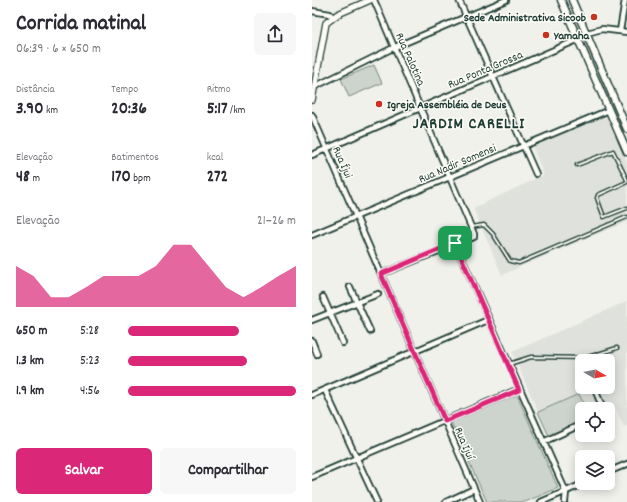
<!DOCTYPE html>
<html lang="pt">
<head>
<meta charset="utf-8">
<style>
	body { margin:0; font-family:Dekko,sans-serif; background:#f7f7f7; color:#2b2b33; height:100vh; display:flex; flex-direction:column; font-size:15px; white-space:nowrap }
	* { box-sizing:border-box; margin:0 }
	p { font-size:13px; color:#7c7c81 }
	.icon { flex:none; width:22px; height:22px; fill:none; stroke:currentColor; stroke-width:2; stroke-linecap:round; stroke-linejoin:round }
	.map { position:relative; flex:1; overflow:hidden }
	.details { display:flex; flex-direction:column; background:#fff; width:312px }
	.details>* { flex:none }
	.needle { width:26px; rotate:99deg }
	.buttons { position:absolute; left:263px; top:354px; display:grid; gap:8px }
	.buttons a { display:grid; place-items:center; width:40px; height:40px; border-radius:6px; background:#fff; box-shadow:0 2px 10px #0003; font-size:20px }
	.pin { position:absolute; display:grid; place-items:center; width:34px; height:34px; color:#fff; margin:-17px; border-radius:8px; box-shadow:0 2px 6px #0006 }
	.round { display:grid; place-items:center; flex:none; width:42px; height:42px; border-radius:6px; background:#f7f7f7 }
	.headline { display:flex; align-items:center; justify-content:space-between; height:68px; padding:0 16px }
	h1 { font-size:22px; font-weight:800; line-height:30px }
	.stats { display:grid; grid-template-columns:repeat(3,1fr); gap:6px; height:68px; padding:4px 16px }
	.stats div { display:grid; align-content:center }
	.stats b { font-size:17px; font-weight:800 }
	.stats small { font-size:11px; font-weight:400 }
	.stats p { font-size:11px }
	.chart { height:112px; padding:8px 16px }
	.chart p { display:flex; justify-content:space-between }
	.chart svg { width:100%; height:72px; margin-top:4px; fill:#db2777; opacity:.7 }
	.cta { display:flex; gap:8px; margin-top:auto; padding:8px 16px }
	.cta a { flex:1; height:46px; border-radius:6px; background:#db2777; color:#fff; font-size:16px; font-weight:800; line-height:46px; text-align:center }
	.cta a+a { background:#f7f7f7; color:#2b2b33 }
	ul { padding:0 16px; list-style:none; font-size:13px }
	li { display:grid; grid-template-columns:64px 48px 1fr; align-items:center; height:30px }
	li i { height:10px; border-radius:5px; background:#db2777 }
	main { display:flex; flex:1; min-height:0 }
	.map>svg:first-child { display:block }
	.built { fill:#dfe2dc; fill-rule:evenodd }
	.green { fill:#cdd3cd; stroke:#768880 }
	.lines { fill:none; stroke-linecap:round; stroke-linejoin:round }
	.service-casing { stroke:#1f3d34; stroke-width:5 }
	.minor-casing { stroke:#1f3d34; stroke-width:8 }
	.tertiary-casing { stroke:#1f3d34; stroke-width:8 }
	.secondary-casing { stroke:#1f3d34; stroke-width:9 }
	.service { stroke:#fdfcf7; stroke-width:2 }
	.minor { stroke:#fdfcf7; stroke-width:4.5 }
	.tertiary { stroke:#fdfcf7; stroke-width:5.5 }
	.secondary { stroke:#fdfcf7; stroke-width:6 }
	.route-casing { stroke:#fff; stroke-width:8 }
	.route { stroke:#db2777; stroke-width:5 }
	.poi-dot { fill:#c8321e; stroke:#fdfcf7; stroke-width:1.5 }
	.labels { text-anchor:middle; stroke-width:3; stroke-linejoin:round; paint-order:stroke }
	.poi-label { font-size:12px; font-weight:bold; fill:#1f3d34; stroke:#fdfcf7; text-anchor:start }
	.street-label { font-size:12px; fill:#1f3d34; stroke:#fdfcf7 }
	.district-label { font-size:16px; font-weight:bold; letter-spacing:1px; fill:#1f3d34; stroke:#fdfcf7 }
</style>
</head>
<body>
<main>
<section class="details">
<div class="headline"><div><h1>Corrida matinal</h1><p>06:39 · 6 × 650 m</p></div><a class="round"><svg class="icon" aria-label="share" viewBox="0 0 24 24"><path d="M12 15V3M7 8l5-5 5 5M5 13v7h14v-7"/></svg></a></div>
<div class="stats">
<div><p>Distância</p><b>3.90<small> km</small></b></div>
<div><p>Tempo</p><b>20:36</b></div>
<div><p>Ritmo</p><b>5:17<small> /km</small></b></div>
</div>
<div class="stats">
<div><p>Elevação</p><b>48<small> m</small></b></div>
<div><p>Batimentos</p><b>170<small> bpm</small></b></div>
<div><p>kcal</p><b>272</b></div>
</div>
<div class="chart"><p><span>Elevação</span>21–26 m</p>
<svg viewBox="0 0 160 44" preserveAspectRatio="none"><path d="M0 44V19L10 25L20 38L30 38L40 32L50 25L60 25L70 25L80 19L90 6L100 6L110 19L120 32L130 38L140 32L150 25L160 19V44z"/></svg>
</div>
<ul>
<li><b>650 m</b>5:28<i style="width:66%"></i></li>
<li><b>1.3 km</b>5:23<i style="width:71%"></i></li>
<li><b>1.9 km</b>4:56<i style="width:100%"></i></li>
</ul>
<div class="cta"><a>Salvar</a><a>Compartilhar</a></div>
</section>
<div class="map">
<svg width="315" height="502" viewBox="0 0 315 502">
	<rect width="100%" height="100%" fill="#f0f1eb"/>
	<filter id="ink" filterUnits="userSpaceOnUse"><feTurbulence type="fractalNoise" baseFrequency=".025" numOctaves="2"/><feDisplacementMap in="SourceGraphic" scale="8" xChannelSelector="R" yChannelSelector="G"/><feConvolveMatrix kernelMatrix="1 2 1 2 8 2 1 2 1" color-interpolation-filters="sRGB"/></filter>
	<g filter="url(#ink)">
		<path class="built" d="M293,113L315,163V222L249,249L190,275L161,208L232,175L220,146Z
			M315,301V426L312,427L304,409L296,413V409H274L267,394L226,412L200,352ZM270,361H296V387H270Z"/>
		<path class="green" d="M62,65L70,83L37,97L29,79Z
			M267,394L274,409H270V421L237,436L226,412Z
			M205,395L246,488L213,502H175L139,422Z"/>
		<g class="lines">
			<g class="service-casing">
				<path id="service" d="M265,165L301,151L315,180
					M315,182L286,195L285,198L292,217L315,208
					M159,227L172,225L181,234L198,261L207,263L315,217
					M197,364L219,357L273,358L305,348"/>
			</g>
			<g class="minor-casing">
				<path id="minor" d="M62,0L162,234V237L69,274
					M147,0L224,174
					M0,11L18,14L21,17
					M308,31L313,0
					M275,33L290,29L315,32
					M2,87L83,47L194,0
					M0,115L168,502
					M0,155L265,40
					M0,235L297,110
					M143,243L254,492L253,502
					M38,287L58,331
					M11,297L31,343
					M0,320L66,294
					M0,341L5,354
					M282,387L291,409
					M13,390L65,502
					M0,395L176,320
					M231,442L270,424
					M296,472L315,464
					M0,477L207,389
					M134,502L162,489
					M229,502L273,483"/>
			</g>
			<g class="tertiary-casing">
				<path id="tertiary" d="M0,100L14,23L26,14L58,0"/>
			</g>
			<g class="secondary-casing">
				<path id="secondary" d="M249,0L315,152
					M260,0L315,129"/>
			</g>
			<use href="#service" class="service"/>
			<use href="#minor" class="minor"/>
			<use href="#tertiary" class="tertiary"/>
			<use href="#secondary" class="secondary"/>
		</g>
	</g>
	<g class="lines" filter="url(#ink)">
		<g class="route-casing">
			<path id="route" d="M143,243L207,390L133,421L69,274Z"/>
		</g>
		<use href="#route" class="route"/>
	</g>
	<g class="poi-dot">
		<circle cx="282" cy="17" r="4"/>
		<circle cx="234" cy="35" r="4"/>
		<circle cx="67" cy="104" r="4"/>
	</g>
	<g class="labels">
		<g class="poi-label">
			<text x="274" y="21" text-anchor="end">Sede Administrativa Sicoob</text>
			<text x="242" y="39">Yamaha</text>
			<text x="75" y="108">Igreja Assembléia de Deus</text>
		</g>
		<g class="street-label">
			<text transform="translate(99 59) rotate(66)" y="4">Rua Palotina</text>
			<text transform="translate(173 69) rotate(-23)" y="4">Rua Ponta Grossa</text>
			<text transform="translate(31 162) rotate(67)" y="4">Rua Íjui</text>
			<text transform="translate(145 163) rotate(-23)" y="4">Rua Nadir Somensi</text>
			<text transform="translate(153 443) rotate(67)" y="4">Rua Ijuí</text>
		</g>
		<g class="district-label">
			<text x="157" y="128">JARDIM CARELLI</text>
		</g>
	</g>
</svg>
<div class="buttons">
<a><svg class="needle" viewBox="-14 -14 28 28"><path d="M0-13l5 13h-10z" fill="#e53935"/><path d="M0 13l5-13h-10z" fill="#7c7c81"/></svg></a>
<a><svg class="icon" aria-label="locate" viewBox="0 0 24 24"><circle cx="12" cy="12" r="6"/><path d="M12 2v4M12 18v4M2 12h4M18 12h4"/></svg></a>
<a><svg class="icon" aria-label="layers" viewBox="0 0 24 24"><path d="M12 4l9 5-9 5-9-5zM3 14l9 5 9-5"/></svg></a>
</div>
<div class="pin" style="left:143px;top:243px;background:#1e9e55"><svg class="icon" aria-label="arrive" viewBox="0 0 24 24"><path d="M6 21V4h12l-3 4 3 4H6"/></svg></div>
</div>
</main>
</body>
</html>
